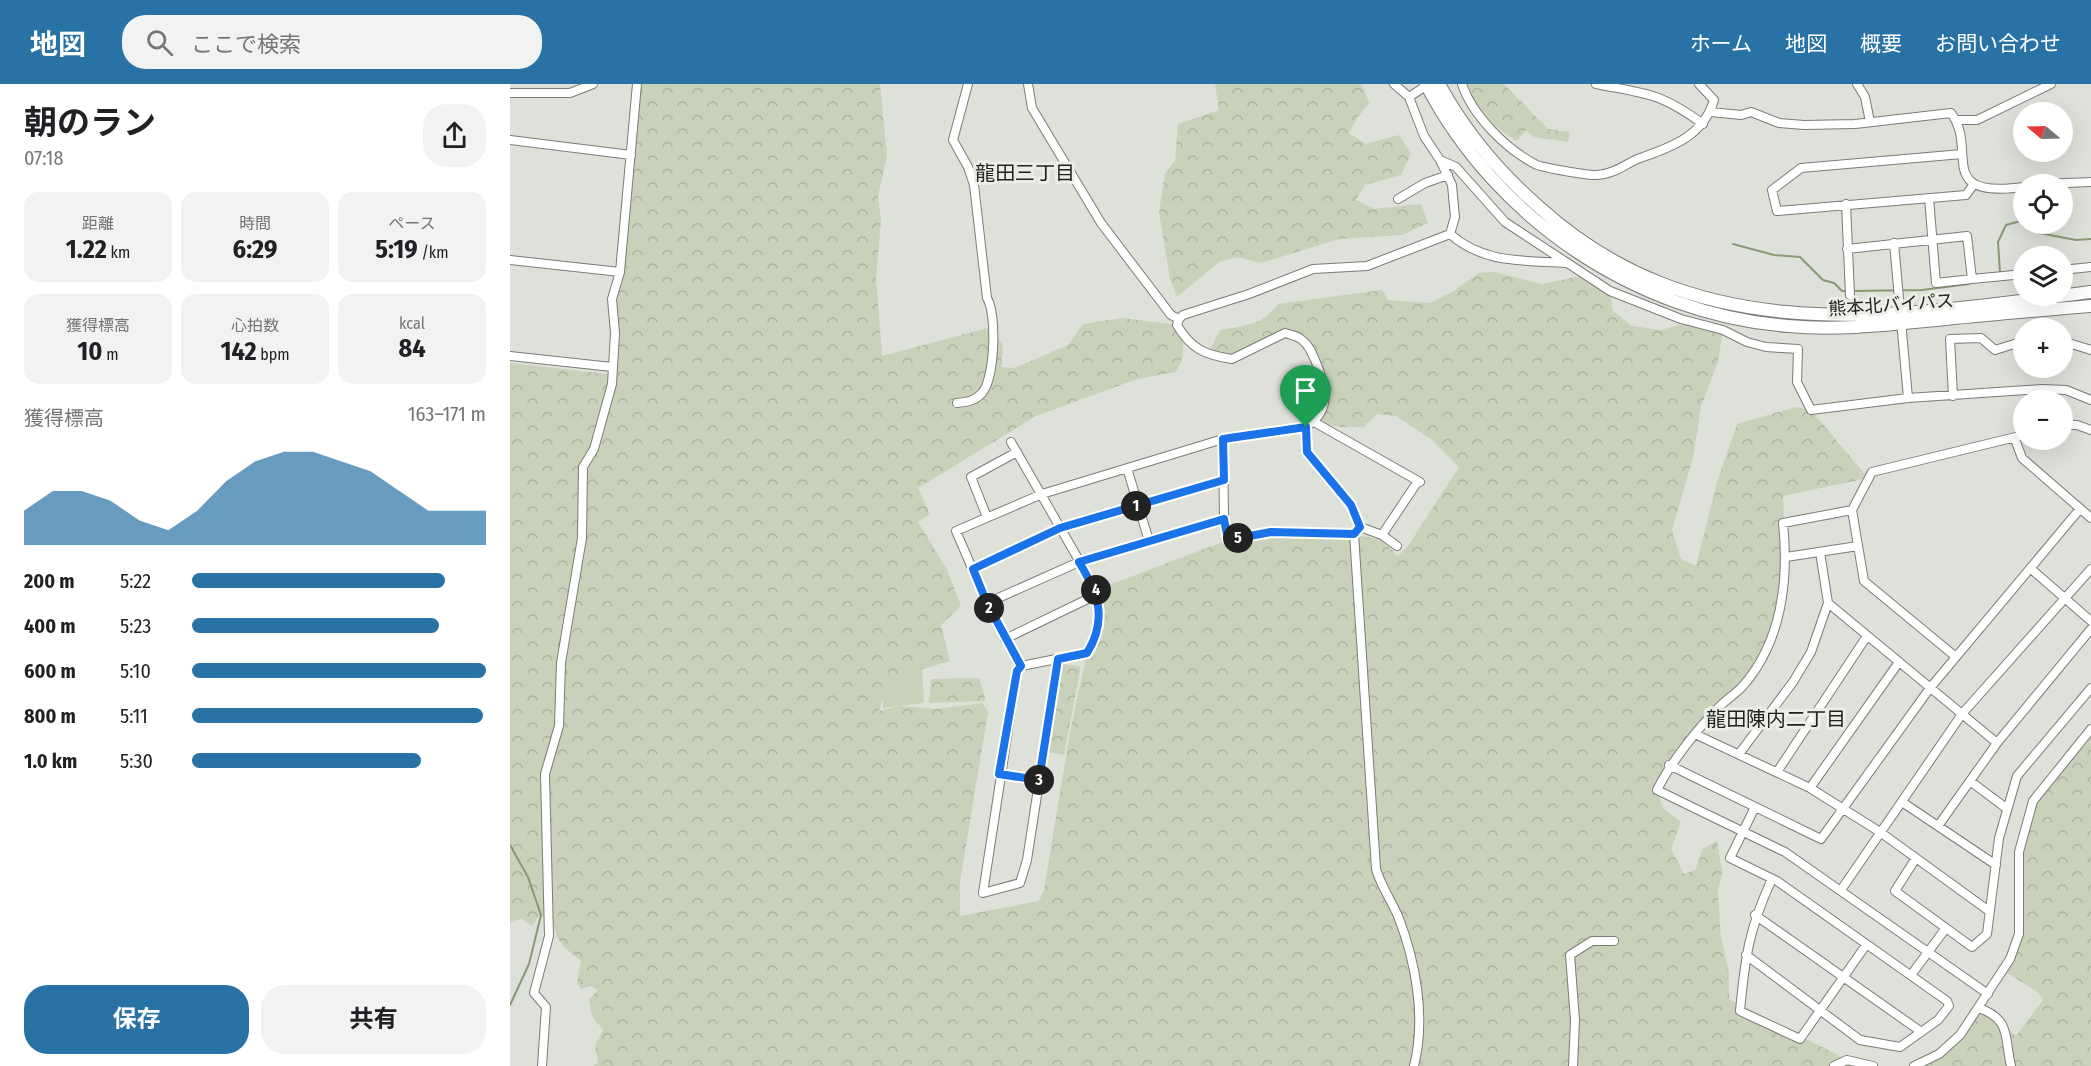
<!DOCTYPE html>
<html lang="ja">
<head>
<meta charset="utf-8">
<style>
	body { margin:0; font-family:"Fira Sans Condensed","Noto Sans JP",sans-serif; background:#f2f2f2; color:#202124; height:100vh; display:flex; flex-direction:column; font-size:22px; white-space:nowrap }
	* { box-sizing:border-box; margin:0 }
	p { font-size:20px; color:#757577 }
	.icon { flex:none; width:33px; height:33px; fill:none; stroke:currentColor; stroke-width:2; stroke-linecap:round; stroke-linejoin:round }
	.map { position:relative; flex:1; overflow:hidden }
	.panel { display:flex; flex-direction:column; background:#fff; width:510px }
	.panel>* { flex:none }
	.needle { width:39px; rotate:289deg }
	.controls { position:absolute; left:1503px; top:18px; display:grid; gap:12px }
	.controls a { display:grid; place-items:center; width:60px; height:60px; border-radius:50%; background:#fff; box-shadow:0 6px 24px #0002; font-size:30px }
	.pin { position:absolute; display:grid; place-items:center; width:51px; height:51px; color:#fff; margin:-62px -26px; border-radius:50% 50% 50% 0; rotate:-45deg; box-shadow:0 0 6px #0007 }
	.pin .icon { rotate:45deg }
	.km { position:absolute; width:30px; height:30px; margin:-15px; border-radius:50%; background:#222; color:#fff; font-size:16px; line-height:30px; text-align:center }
	.round { display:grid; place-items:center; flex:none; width:63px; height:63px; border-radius:24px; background:#f2f2f2 }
	.headline { display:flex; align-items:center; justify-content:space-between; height:102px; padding:0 24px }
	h1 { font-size:33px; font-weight:700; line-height:45px }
	.stats { display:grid; grid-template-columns:repeat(3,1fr); gap:9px; height:102px; padding:6px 24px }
	.stats div { display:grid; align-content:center; border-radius:15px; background:#f2f2f2; text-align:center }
	.stats b { font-size:26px; font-weight:700 }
	.stats small { font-size:16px; font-weight:400 }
	.stats p { font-size:16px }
	.chart { height:168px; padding:12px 24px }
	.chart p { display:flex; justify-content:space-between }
	.chart svg { width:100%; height:108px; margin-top:6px; fill:#2872a5; opacity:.7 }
	.cta { display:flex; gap:12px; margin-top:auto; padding:12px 24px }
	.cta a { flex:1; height:69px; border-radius:24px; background:#2872a5; color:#fff; font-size:24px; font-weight:700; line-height:69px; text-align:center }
	.cta a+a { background:#f2f2f2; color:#202124 }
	ul { padding:0 24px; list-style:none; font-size:20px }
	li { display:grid; grid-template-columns:96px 72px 1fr; align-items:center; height:45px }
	li i { height:15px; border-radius:8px; background:#2872a5 }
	header { display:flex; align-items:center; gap:36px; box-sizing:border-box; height:84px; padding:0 30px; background:#2872a5; color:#fff }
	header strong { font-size:28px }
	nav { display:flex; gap:33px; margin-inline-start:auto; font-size:21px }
	.search { width:420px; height:54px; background:#f2f2f2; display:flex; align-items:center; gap:15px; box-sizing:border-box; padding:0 21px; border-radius:24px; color:#757577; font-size:22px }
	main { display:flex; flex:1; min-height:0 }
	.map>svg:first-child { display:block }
	.forest { fill:url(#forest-crowns) }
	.garden { fill:#c9d1ba }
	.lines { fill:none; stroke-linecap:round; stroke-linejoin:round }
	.stream { stroke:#8c9875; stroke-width:2 }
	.minor-casing { stroke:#7a7c76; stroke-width:10 }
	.highway-casing { stroke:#7a7c76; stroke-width:14 }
	.minor { stroke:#fff; stroke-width:8 }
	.highway { stroke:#fff; stroke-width:12 }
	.route-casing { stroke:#fff; stroke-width:12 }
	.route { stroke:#1a73e8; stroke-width:8 }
	.labels { text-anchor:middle; stroke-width:6; stroke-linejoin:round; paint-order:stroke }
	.street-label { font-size:18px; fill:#212220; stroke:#ebede7 }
	.neighbourhood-label { font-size:20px; fill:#212220; stroke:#ebede7 }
</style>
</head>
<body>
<header>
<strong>地図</strong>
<div class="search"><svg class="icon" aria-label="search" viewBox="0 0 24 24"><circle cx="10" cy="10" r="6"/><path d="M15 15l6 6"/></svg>ここで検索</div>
<nav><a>ホーム</a><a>地図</a><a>概要</a><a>お問い合わせ</a></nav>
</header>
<main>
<section class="panel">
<div class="headline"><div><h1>朝のラン</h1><p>07:18</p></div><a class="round"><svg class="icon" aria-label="share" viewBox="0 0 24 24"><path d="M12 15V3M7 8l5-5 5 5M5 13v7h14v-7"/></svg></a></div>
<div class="stats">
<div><p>距離</p><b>1.22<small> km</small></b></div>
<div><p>時間</p><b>6:29</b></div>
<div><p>ペース</p><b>5:19<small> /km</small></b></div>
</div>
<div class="stats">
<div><p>獲得標高</p><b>10<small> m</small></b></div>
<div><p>心拍数</p><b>142<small> bpm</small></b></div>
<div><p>kcal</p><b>84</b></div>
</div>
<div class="chart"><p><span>獲得標高</span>163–171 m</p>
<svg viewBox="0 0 160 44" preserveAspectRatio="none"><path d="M0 44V30L10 22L20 22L30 26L40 34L50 38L60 30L70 18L80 10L90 6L100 6L110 10L120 14L130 22L140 30L150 30L160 30V44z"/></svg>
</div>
<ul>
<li><b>200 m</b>5:22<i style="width:86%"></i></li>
<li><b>400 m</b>5:23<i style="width:84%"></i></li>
<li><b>600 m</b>5:10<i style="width:100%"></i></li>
<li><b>800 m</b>5:11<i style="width:99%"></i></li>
<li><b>1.0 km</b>5:30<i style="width:78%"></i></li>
</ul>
<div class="cta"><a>保存</a><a>共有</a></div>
</section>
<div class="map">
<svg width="1581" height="982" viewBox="0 0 1581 982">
	<defs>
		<pattern id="forest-crowns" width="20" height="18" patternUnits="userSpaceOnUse" patternTransform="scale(1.5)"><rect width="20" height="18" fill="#c9d1ba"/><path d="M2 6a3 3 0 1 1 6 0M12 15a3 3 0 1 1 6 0" fill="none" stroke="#acb3a0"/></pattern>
	</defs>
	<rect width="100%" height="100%" fill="#dee0da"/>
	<path class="forest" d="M130,0H370L377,72L368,112L371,136L366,195L372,272L482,243L493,262L491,283L505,284L558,261L573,240L612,234L667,241C674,260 677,270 666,288L627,295L526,332L408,404L420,430L408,438L437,486L451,522L431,541L440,577L379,595L369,627L390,622L426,625L472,619L478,628L450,798V832L529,817L534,806L560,648L577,569L586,552V506L718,456L745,451L844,450L871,456L888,472L898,462L949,383L922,356L886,332L867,330L854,343H830L804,338L817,307L801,267L774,249L713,273L700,266L710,246C735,241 751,242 768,220L872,206L878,216L919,219L944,207L969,189L984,188L1032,200L1076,191L1100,207L1103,227L1122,242L1151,246L1181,238L1213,246L1208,277L1191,323L1183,374L1162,446L1171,475L1186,482L1208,395L1227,340L1286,323L1301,326L1358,394L1273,412L1276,473L1265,548L1240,592L1210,621L1147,706L1153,724L1171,738L1161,765L1174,790L1185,786L1193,765L1207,757L1212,788L1208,808L1211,854L1219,889V915L1337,976L1363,982H83L88,979L85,961L93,946L82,932L79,915L88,906L80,902L71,905L67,898L71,877C55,864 44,856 43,835L29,832L22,842L12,835L2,837L0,840V279L106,291L109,252L106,220L114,179Z
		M705,0H852L859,19L847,34L839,49L856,60L889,51L901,70L891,91L855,101L846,116L864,125L911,120L918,139L892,151L829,155L751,179L727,173L709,178L667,213L660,195L649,128L655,89L665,77L668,40L709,26Z
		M958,0H994L1038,45L1060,48L1058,58L1024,53L1016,46L1007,57C986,45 964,24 958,0Z
		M551,580L571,582L554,671L537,668Z
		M469,594L476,617L419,619L421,595Z
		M1581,645V982H1404L1429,970L1469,924L1506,952L1533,916L1528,908L1493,887L1508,851V798L1523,717Z"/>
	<path class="garden" d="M412,585L414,619L373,624L372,594Z"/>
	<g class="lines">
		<path class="stream" d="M1521,140L1529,149L1566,156L1581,155
			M1223,160L1264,171L1290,173L1313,196L1324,199L1332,207H1336
			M1490,188L1488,158L1496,141L1514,136
			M1342,207L1412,206L1459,200
			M0,761L18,793L31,831L19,880L0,921"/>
		<g class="minor-casing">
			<path id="minor" d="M518,0L522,24L591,139L661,231L669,235
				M884,0L899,13L914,52L930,76L942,101L945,133L940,150
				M952,0C962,31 996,65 1025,80C1029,83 1080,92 1087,91C1106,90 1117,78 1133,73C1165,62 1194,50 1204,16L1189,0
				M1086,0C1137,10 1149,8 1193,40
				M1347,0L1355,13L1360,38
				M0,9H60L83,0
				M899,13L919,0
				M1201,28L1231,31L1241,28L1269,39L1294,41L1345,40L1441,29C1469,66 1423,115 1514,103
				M1447,36H1467L1541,0
				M0,56L121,71
				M1452,70L1291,84L1262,106L1267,127L1456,111L1464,100
				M930,76L946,83L995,138L1100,207L1171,235L1213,246L1237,258L1256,263L1288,265L1287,298L1301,326L1398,314L1532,305L1556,306L1581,316
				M1533,100L1581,98
				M888,115L915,99L938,91
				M1336,120L1340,211
				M940,150C974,180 1013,176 1056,179
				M1384,159L1398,314
				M1337,165L1457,152L1462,195L1426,199L1419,114
				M0,176L110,188
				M1552,186L1581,183
				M1462,195L1514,190
				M669,235L673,231L739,210L803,185L857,182L940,150
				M1552,257L1581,266
				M0,272L102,283
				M1443,312L1440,255L1471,254L1485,266L1514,257
				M447,319C457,318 465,317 472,309C485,294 487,230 477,214L464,101L458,83L443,56L458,0
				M804,338L910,398
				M1552,341H1567L1581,346
				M796,343L797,368L841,421L850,443
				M713,355L714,435L718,456L761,448L844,450
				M1505,355L1512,374L1581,434
				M501,358L586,506L589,536L586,552L577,569L511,582
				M617,384L639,457
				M1342,426L1273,439C1279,496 1272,559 1231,604C1225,610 1217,615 1210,622C1188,644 1161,678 1147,706L1275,768L1478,910
				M477,433L461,393L507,368
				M872,451L908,397
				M887,462L872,451L850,443L844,450L866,785C871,802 881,816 888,832C906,878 916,934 904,982
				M1276,473L1348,462
				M1520,484L1581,537
				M463,485L550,444L714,396
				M477,519L569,478L714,435
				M1318,519L1487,659
				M495,555L586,511
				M1446,573L1354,497L1342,426L1362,388L1514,351
				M511,582L477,519L446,447L532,410L713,355L796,343C823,326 816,301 805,276C802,269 799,261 792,256C788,252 781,251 775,249L722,275C695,271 681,265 667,241L669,235
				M511,582L507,587L473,809L510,799L517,776L548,575
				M1187,651L1300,704L1370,748L1479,827
				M1229,670L1283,598L1301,568L1318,519L1310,468
				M1159,681L1311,755L1420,604L1569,426
				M1267,688L1357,552
				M489,690L529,696
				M1460,697L1496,724
				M1300,704L1389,578
				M1392,718L1486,781
				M1428,742L1487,659L1581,545
				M1406,774L1385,807L1462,863L1477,850L1489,754L1507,692L1581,604
				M1262,795C1239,844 1235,874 1230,927L1290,955L1356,861
				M1331,806L1452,630L1581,485
				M1245,831L1410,947
				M1236,871L1350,956L1390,963L1428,936L1439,922L1437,917L1267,797L1220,774L1245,723
				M1401,891L1436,844
				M1469,924C1502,936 1494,954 1501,982
				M32,982L36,923L24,909L39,852L35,690L49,642L51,579L72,454L73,383L84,365L102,300L105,249L102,215L110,188L127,0
				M1063,982L1065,936L1060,871L1082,857H1104
				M1324,982L1337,976L1363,982
				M1404,982L1429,970L1450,951L1500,875L1509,850V768L1523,717L1581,645"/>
		</g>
		<g class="highway-casing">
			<path id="highway" d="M916,0C986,135 1126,230 1278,242C1331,247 1383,240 1436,235C1484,230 1533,226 1581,222
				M929,0C954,46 990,89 1029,123C1189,268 1385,233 1581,208"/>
		</g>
		<use href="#minor" class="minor"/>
		<use href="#highway" class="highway"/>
	</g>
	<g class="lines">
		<g class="route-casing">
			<path id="route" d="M796,343L797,368L841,421L850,443L844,450L761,448L718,456L714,435L569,478C588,509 598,535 577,569L548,575L529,696L489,690L507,587L511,582L477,519L463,485L550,444L714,396L713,355Z"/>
		</g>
		<use href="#route" class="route"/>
	</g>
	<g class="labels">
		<g class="street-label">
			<text transform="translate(1381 221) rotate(-4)" y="6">熊本北バイパス</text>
		</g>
		<g class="neighbourhood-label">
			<text x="515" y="96">龍田三丁目</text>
			<text x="1266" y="642">龍田陳内二丁目</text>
		</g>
	</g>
</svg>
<div class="controls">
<a><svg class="needle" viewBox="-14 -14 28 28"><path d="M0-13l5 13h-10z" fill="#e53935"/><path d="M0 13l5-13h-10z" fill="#757577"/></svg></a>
<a><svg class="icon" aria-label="locate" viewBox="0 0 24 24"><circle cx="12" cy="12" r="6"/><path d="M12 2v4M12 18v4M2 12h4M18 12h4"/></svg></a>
<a><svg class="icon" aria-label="layers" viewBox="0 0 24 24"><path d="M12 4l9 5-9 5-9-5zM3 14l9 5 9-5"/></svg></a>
<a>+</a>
<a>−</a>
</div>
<div class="pin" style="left:796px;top:343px;background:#1e9e55"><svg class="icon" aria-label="arrive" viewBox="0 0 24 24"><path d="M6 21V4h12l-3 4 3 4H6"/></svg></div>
<b class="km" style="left:626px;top:422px">1</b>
<b class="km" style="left:479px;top:524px">2</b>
<b class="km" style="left:529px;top:696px">3</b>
<b class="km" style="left:586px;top:506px">4</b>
<b class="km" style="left:728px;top:454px">5</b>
</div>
</main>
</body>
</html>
